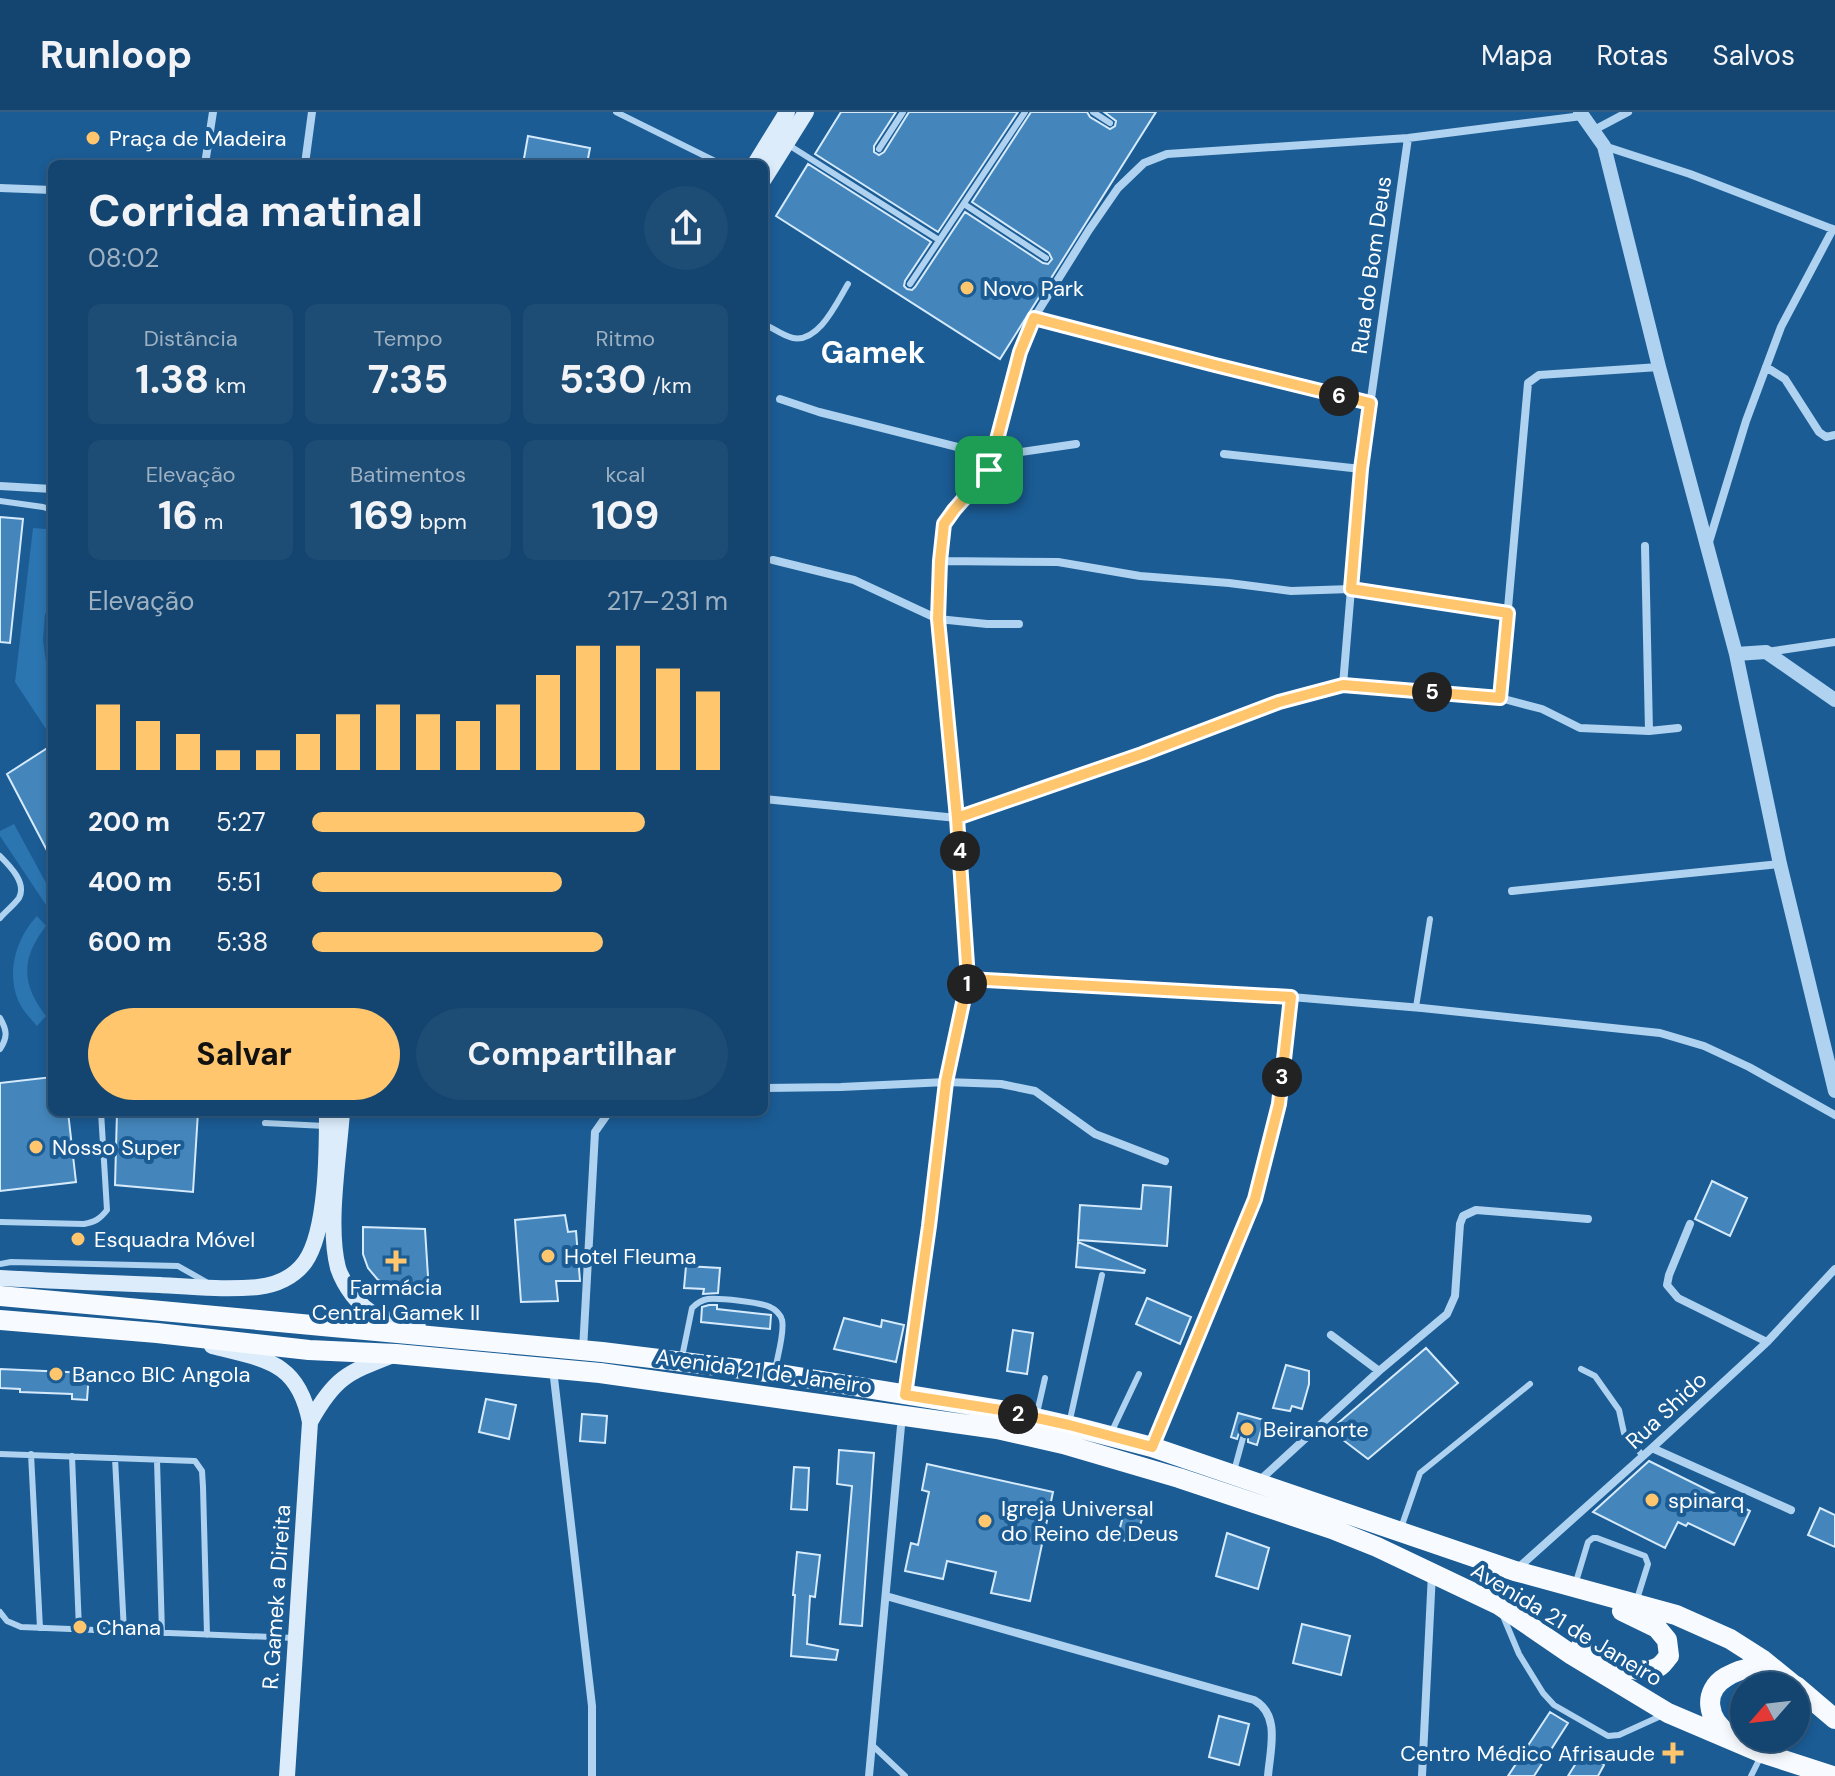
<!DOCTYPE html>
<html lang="pt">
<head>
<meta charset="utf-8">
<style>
	body { margin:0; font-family:"DM Sans",sans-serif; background:#1d4c75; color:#f1f3f6; height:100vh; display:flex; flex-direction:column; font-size:30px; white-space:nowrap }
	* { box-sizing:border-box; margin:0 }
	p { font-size:26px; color:#9db1c3 }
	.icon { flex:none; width:44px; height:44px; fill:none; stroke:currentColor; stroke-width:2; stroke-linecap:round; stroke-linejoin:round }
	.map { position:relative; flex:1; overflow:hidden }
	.side { position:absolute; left:48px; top:48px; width:720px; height:956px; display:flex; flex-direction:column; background:#144570; border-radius:12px; box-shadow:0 4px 12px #0003,0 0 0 2px #335d83 }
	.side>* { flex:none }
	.needle { width:52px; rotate:242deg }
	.buttons { position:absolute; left:1730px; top:1560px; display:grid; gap:16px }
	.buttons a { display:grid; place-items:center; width:80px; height:80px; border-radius:50%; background:#144570; box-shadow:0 4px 12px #0003,0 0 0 2px #335d83; font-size:40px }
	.pin { position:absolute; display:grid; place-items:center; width:68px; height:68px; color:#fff; margin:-34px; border-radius:16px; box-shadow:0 4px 12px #0006 }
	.km { position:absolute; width:40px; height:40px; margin:-20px; border-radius:50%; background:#222; color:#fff; font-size:22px; line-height:40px; text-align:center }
	.round { display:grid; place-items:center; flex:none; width:84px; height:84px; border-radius:42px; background:#1d4c75 }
	.summary { display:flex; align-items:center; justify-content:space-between; height:136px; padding:0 40px }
	h1 { font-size:44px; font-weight:700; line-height:60px }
	.stats { display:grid; grid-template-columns:repeat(3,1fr); gap:12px; height:136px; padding:8px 40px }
	.stats div { display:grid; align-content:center; border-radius:12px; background:#1d4c75; text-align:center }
	.stats b { font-size:40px; font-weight:700 }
	.stats small { font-size:22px; font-weight:400 }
	.stats p { font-size:22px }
	.chart { height:224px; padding:16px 40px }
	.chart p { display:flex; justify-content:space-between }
	.chart svg { width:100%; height:144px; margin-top:8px; stroke:#ffc66d; stroke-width:6 }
	.cta { display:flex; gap:16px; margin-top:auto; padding:16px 40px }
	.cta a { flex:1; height:92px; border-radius:48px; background:#ffc66d; color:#111; font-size:32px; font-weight:700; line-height:92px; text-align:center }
	.cta a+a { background:#1d4c75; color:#f1f3f6 }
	ul { padding:0 40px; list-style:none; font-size:26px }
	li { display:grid; grid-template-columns:128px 96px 1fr; align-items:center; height:60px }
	li i { height:20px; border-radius:10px; background:#ffc66d }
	header { display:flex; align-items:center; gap:48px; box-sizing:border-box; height:112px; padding:0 40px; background:#144570; border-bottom:2px solid #335d83 }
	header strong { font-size:38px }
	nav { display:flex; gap:44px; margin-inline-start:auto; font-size:28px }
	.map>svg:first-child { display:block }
	.green { fill:#2b75b1 }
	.building { fill:#4486bc; stroke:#d5eafb; stroke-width:2 }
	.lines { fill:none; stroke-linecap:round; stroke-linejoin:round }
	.service { stroke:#aed2ef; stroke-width:6 }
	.minor { stroke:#aed2ef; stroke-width:8 }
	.tertiary { stroke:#aed2ef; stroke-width:14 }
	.secondary { stroke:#dcecfb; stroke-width:16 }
	.primary { stroke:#f7fbff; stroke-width:20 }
	.route-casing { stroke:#fff; stroke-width:16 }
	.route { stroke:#ffc66d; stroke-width:10 }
	.poi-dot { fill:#ffc66d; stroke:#1b5c95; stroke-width:3 }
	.labels { text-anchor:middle; stroke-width:8; stroke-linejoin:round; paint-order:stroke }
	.poi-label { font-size:22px; fill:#fff; stroke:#1b5c95; text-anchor:start }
	.street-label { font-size:22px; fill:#fff; stroke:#1b5c95 }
	.district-label { font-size:30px; font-weight:bold; fill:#fff; stroke:#1b5c95 }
</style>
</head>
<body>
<header>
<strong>Runloop</strong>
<nav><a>Mapa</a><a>Rotas</a><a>Salvos</a></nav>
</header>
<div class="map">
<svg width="1835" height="1664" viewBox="0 0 1835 1664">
	<rect width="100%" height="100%" fill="#1b5c95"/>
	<path class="green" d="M33,416L46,417L52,420V492L45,502L43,528L49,573L52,582V626L15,570Z
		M14,712L52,782V802L0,724V719Z
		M37,804L46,814C21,846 21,872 46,904L37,914C30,906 22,898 18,888C6,859 17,825 37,804Z"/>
	<path class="building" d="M841,0H896L874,34V40L879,43L884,40L909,0H1018L938,120L815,42Z
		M1031,0H1087L1090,5L1110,17L1115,14L1116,9L1104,0H1156L1000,247L776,104L808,52L931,130L905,169L904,174L907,177L912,178L915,175L965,100L1043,151L1048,152L1052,147L1049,141L972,90Z
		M528,24L590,36L587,52H523Z
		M0,405L23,407L10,531L0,530Z
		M52,633V748L7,662Z
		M52,965V1000H68L76,1070L0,1079V971Z
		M117,1000H198L193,1080L115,1073Z
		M1712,1069L1747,1086L1730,1124L1695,1107Z
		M1143,1073L1171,1075L1167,1134L1078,1128L1080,1093L1141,1097Z
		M565,1103L568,1120L576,1119L580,1169H556L558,1189L521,1190L515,1108Z
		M363,1115L425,1117L429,1180H402L378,1168L368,1156L363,1142Z
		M1078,1130L1145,1158L1144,1161L1076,1155Z
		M686,1154L720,1156L718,1181L703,1182L704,1177L684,1176Z
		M1147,1186L1191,1205L1180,1232L1136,1212Z
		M709,1193H717V1197L771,1203L770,1217L701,1210L702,1195Z
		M844,1206L881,1215L882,1208L904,1213L896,1250L834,1237Z
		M1013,1218L1033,1221L1027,1262L1007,1259Z
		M1426,1236L1458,1271L1368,1347L1330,1318Z
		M1286,1253L1309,1259V1272L1302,1297L1292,1294L1290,1299L1273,1296Z
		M0,1257L89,1261L87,1288L72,1287V1282L20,1280V1277L0,1276Z
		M486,1287L516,1293L509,1327L479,1320Z
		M1238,1301L1264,1308L1257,1333L1248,1330V1324L1245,1321H1239L1237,1327L1231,1325Z
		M582,1302L607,1304L605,1331L580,1329Z
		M839,1338L874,1341L862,1514L840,1512L852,1374L837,1372Z
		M1649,1349L1750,1399L1734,1433L1688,1411L1686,1414L1678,1410L1665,1436L1593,1400Z
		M927,1352L1053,1380L1030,1489L991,1481L996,1460L947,1449L943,1467L905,1459L911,1431L918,1433L929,1380L922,1378Z
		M794,1355L809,1356L807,1398L791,1397Z
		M1820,1396L1835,1403V1435L1808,1423Z
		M1124,1401L1142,1407L1134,1432L1117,1426Z
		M1227,1421L1269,1436L1258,1477L1216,1464Z
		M797,1440L820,1443L815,1485L810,1484L807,1532L838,1538L836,1548L791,1544L795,1483H793Z
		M1302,1512L1350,1524L1341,1563L1293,1551Z
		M1550,1600L1568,1611L1534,1664H1508Z
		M1219,1604L1249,1612L1239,1653L1209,1645Z
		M1583,1640L1604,1653L1598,1664H1568Z"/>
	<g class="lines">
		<path class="service" d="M616,0L721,52
			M1093,0L1110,11
			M787,32L939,128
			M879,37L903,0
			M964,92L1046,146
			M910,172L1025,0
			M764,212C773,216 783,224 793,226C819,231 837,190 848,172
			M0,389L43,395L52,398
			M0,744C10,754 27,771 19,786C14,793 6,799 0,806
			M1416,895L1430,807
			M0,906C7,918 8,925 0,937
			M265,1011L325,1014
			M0,1110L84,1112C95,1110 100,1107 107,1098L101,1000
			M0,1152L11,1150L178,1154L208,1171
			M682,1245L692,1196C697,1191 701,1188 708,1187C719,1186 760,1190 770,1195C775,1197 781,1203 782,1208C785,1220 777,1246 775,1258
			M1581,1257L1595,1264L1619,1298L1624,1321L1643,1344
			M1037,1301L1045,1266
			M1069,1312L1102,1163
			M1111,1321L1139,1262
			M0,1342L195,1349L202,1359L203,1375L207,1523
			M31,1342L40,1516
			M72,1344L79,1517
			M115,1346L124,1519
			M157,1348L162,1521
			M1234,1359L1243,1326
			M1401,1416L1420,1361L1530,1272
			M1575,1473L1588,1430L1593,1426H1597L1645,1444L1648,1452L1637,1487
			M0,1500L7,1509L21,1515L295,1526
			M1503,1504L1519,1542L1543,1581L1554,1593L1608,1624L1619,1623L1663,1603
			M872,1633L905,1664
			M1751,1664L1761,1644"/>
		<path class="minor" d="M1594,18L1628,0
			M1604,34L1690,62L1835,118
			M205,52L213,0
			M305,52L312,0
			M0,76L52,78
			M1034,206L1215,253L1370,291
			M1766,255L1785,267L1819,320L1826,325L1835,323
			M780,287L819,300L993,344L1076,332
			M1224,342L1361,357
			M0,374L52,377
			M1709,430L1746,309L1781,215L1833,117
			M1645,434L1649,619
			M773,448L854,468L938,507L987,512H1019
			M940,449L1058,450L1140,464L1229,471L1291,479L1351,477L1508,501
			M1767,540L1835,530
			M1343,573L1361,357L1408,26
			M1500,586L1528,271L1539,263L1659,255
			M764,687L957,706L1142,642L1279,590L1343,573L1500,586L1542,597L1580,616L1649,619L1678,616
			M1512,779L1780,752
			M968,867L1291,885L1422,896L1660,921L1704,934L1749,955L1835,1003
			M764,976L841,975L946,970L1001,972L1035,979L1095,1022L1165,1049
			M1690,1112L1669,1163L1667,1173L1678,1186L1767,1230
			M1331,1223L1379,1259
			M583,1238L595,1020L609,1000
			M553,1257L592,1594V1664
			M905,1283L929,1114L946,970L968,867L957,706L938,507L940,449L944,412L954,398L989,358L1020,240L1034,206L1089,118L1118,76L1144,51L1167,42L1408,26L1582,4
			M1152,1334L1255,1087L1279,992L1291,885
			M1652,1336L1791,1398
			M1259,1369L1379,1259L1447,1202L1455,1184L1460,1112L1463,1104L1476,1098L1588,1107
			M1518,1456L1652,1336L1767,1230L1835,1157
			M886,1484L1254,1588C1281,1603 1270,1638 1268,1664
			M869,1664L902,1303
			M1422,1664L1432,1461"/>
		<path class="tertiary" d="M1580,0L1604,34L1659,255L1736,542L1780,752L1835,979
			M1736,542L1766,540L1835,588"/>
		<path class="secondary" d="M755,52L787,0
			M764,67L806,0
			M342,1000C339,1044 327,1114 338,1156C344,1174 359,1195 376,1203C390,1210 404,1212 418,1215
			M0,1166C53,1169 106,1171 160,1173C192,1175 225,1178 258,1175C276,1173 294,1165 305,1150C327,1119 327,1039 327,1000
			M212,1234C266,1248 298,1249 310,1310L287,1664
			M310,1310C335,1265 347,1261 393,1243"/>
		<path class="primary" d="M0,1184L602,1240L774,1261L1001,1298L1075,1315L1152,1335L1515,1459L1676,1503L1730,1527L1763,1548L1795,1574
			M0,1208L157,1221L309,1238L396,1242L600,1261L997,1317L1063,1332L1179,1366L1332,1417L1377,1435L1499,1493L1572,1543L1668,1601L1762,1641L1833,1664
			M1581,1534C1600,1545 1640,1568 1660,1554C1664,1551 1666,1547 1669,1544L1667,1528L1657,1516L1622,1499
			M1796,1574L1835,1607
			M1729,1622C1707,1608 1702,1579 1726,1565C1733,1561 1743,1556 1751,1557C1758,1557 1768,1563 1775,1566"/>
	</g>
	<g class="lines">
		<g class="route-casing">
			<path id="route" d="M989,358L954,398L944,412L940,449L938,507L957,706L968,867L946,970L929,1114L905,1283L1001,1298L1069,1313L1152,1335L1255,1087L1279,992L1291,885L968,867L957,706L1142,642L1279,590L1343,573L1500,586L1508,501L1351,477L1361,357L1370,291L1215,253L1034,206L1020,240L989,358"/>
		</g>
		<use href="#route" class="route"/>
	</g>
	<g class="poi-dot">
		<circle cx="93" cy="26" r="8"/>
		<circle cx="967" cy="176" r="8"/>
		<circle cx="36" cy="1035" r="8"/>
		<circle cx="78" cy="1127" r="8"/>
		<circle cx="548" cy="1144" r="8"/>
		<path d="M392 1137h8v8h8v8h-8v8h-8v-8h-8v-8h8z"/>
		<circle cx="56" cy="1262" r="8"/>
		<circle cx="1247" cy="1317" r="8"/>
		<circle cx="1652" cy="1388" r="8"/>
		<circle cx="985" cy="1409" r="8"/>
		<circle cx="80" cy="1515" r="8"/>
		<path d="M1669 1629h8v8h8v8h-8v8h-8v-8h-8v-8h8z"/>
	</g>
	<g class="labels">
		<g class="poi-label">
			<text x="109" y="34">Praça de Madeira</text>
			<text x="983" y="184">Novo Park</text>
			<text x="52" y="1043">Nosso Super</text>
			<text x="94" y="1135">Esquadra Móvel</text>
			<text x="564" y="1152">Hotel Fleuma</text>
			<text x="396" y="1183" text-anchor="middle">Farmácia<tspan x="396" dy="25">Central Gamek II</tspan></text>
			<text x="72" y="1270">Banco BIC Angola</text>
			<text x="1263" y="1325">Beiranorte</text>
			<text x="1668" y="1396">spinarq</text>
			<text x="1001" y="1404">Igreja Universal<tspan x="1001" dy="25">do Reino de Deus</tspan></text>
			<text x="96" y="1523">Chana</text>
			<text x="1655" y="1649" text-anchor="end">Centro Médico Afrisaude</text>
		</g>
		<g class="street-label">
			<text transform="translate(1371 153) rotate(-82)" y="8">Rua do Bom Deus</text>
			<text transform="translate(764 1259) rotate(8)" y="8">Avenida 21 de Janeiro</text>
			<text transform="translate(1666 1298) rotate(-43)" y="8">Rua Shido</text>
			<text transform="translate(276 1485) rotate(-86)" y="8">R. Gamek a Direita</text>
			<text transform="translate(1567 1512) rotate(31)" y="8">Avenida 21 de Janeiro</text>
		</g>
		<g class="district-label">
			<text x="873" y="251">Gamek</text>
		</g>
	</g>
</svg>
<div class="buttons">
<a><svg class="needle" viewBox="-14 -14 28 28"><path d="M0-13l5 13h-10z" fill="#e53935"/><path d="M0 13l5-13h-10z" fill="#9db1c3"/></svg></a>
</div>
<div class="pin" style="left:989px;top:358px;background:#1e9e55"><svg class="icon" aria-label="arrive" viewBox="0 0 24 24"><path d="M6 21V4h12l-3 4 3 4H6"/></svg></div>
<b class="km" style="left:967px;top:872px">1</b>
<b class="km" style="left:1018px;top:1302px">2</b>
<b class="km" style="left:1282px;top:965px">3</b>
<b class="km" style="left:960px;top:739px">4</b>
<b class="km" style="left:1432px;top:580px">5</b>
<b class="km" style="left:1339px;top:284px">6</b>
<section class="side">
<div class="summary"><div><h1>Corrida matinal</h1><p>08:02</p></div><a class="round"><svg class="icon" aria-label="share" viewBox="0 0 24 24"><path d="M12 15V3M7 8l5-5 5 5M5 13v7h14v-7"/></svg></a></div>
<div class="stats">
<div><p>Distância</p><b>1.38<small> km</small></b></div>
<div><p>Tempo</p><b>7:35</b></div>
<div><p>Ritmo</p><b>5:30<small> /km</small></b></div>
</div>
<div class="stats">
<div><p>Elevação</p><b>16<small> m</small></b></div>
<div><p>Batimentos</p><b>169<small> bpm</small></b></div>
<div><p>kcal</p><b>109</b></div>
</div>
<div class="chart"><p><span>Elevação</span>217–231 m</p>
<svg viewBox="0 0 160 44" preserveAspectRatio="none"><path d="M5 44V24M15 44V29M25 44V33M35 44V38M45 44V38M55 44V33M65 44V27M75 44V24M85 44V27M95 44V29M105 44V24M115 44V15M125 44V6M135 44V6M145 44V13M155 44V20"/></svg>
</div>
<ul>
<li><b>200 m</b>5:27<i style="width:80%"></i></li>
<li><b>400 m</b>5:51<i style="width:60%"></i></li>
<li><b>600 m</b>5:38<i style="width:70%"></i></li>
</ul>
<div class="cta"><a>Salvar</a><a>Compartilhar</a></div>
</section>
</div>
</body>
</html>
